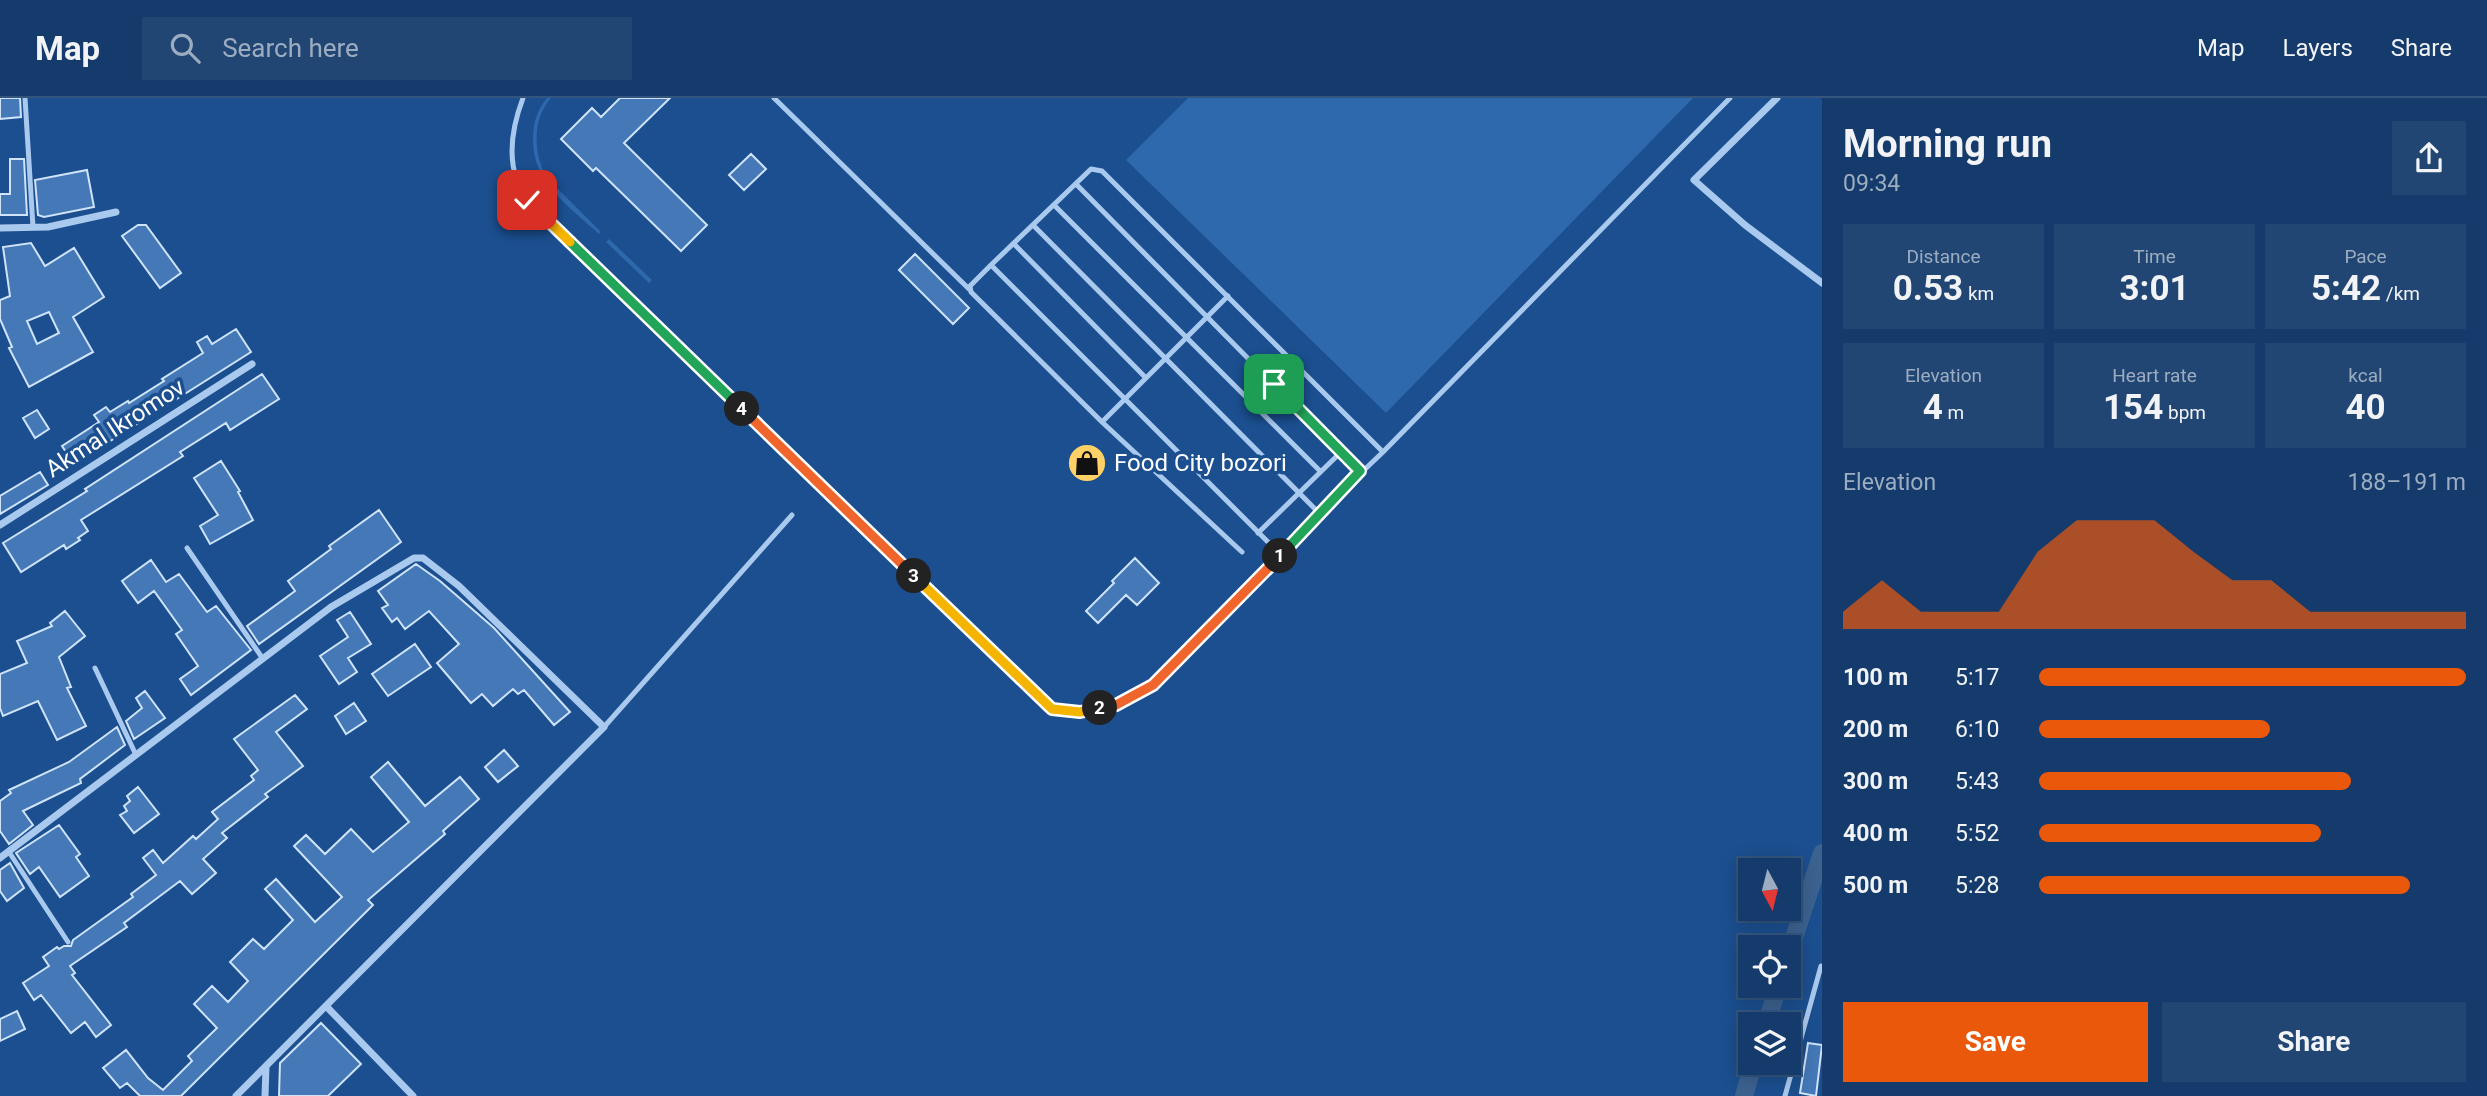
<!DOCTYPE html>
<html lang="en">
<head>
<meta charset="utf-8">
<style>
	body { margin:0; font-family:Roboto,sans-serif; background:#214673; color:#f1f3f6; height:100vh; display:flex; flex-direction:column; font-size:26px; white-space:nowrap }
	* { box-sizing:border-box; margin:0 }
	p { font-size:23px; color:#9dadc1 }
	.icon { flex:none; width:38px; height:38px; fill:none; stroke:currentColor; stroke-width:2; stroke-linecap:round; stroke-linejoin:round }
	.map { position:relative; flex:1; overflow:hidden }
	.sheet { display:flex; flex-direction:column; background:#143b6b; width:665px }
	.sheet>* { flex:none }
	.needle { width:46px; rotate:173deg }
	.buttons { position:absolute; left:1738px; top:760px; display:grid; gap:14px }
	.buttons a { display:grid; place-items:center; width:63px; height:63px; border-radius:0px; background:#143b6b; box-shadow:0 4px 18px #0003,0 0 0 2px #33557e; font-size:35px }
	.pin { position:absolute; display:grid; place-items:center; width:60px; height:60px; color:#fff; margin:-30px; border-radius:14px; box-shadow:0 4px 10px #0006 }
	.km { position:absolute; width:35px; height:35px; margin:-18px; border-radius:50%; background:#222; color:#fff; font-size:19px; line-height:35px; text-align:center }
	.round { display:grid; place-items:center; flex:none; width:74px; height:74px; border-radius:0px; background:#214673 }
	.headline { display:flex; align-items:center; justify-content:space-between; height:119px; padding:0 21px }
	h1 { font-size:38px; font-weight:700; line-height:52px }
	.stats { display:grid; grid-template-columns:repeat(3,1fr); gap:10px; height:119px; padding:7px 21px }
	.stats div { display:grid; align-content:center; border-radius:0px; background:#214673; text-align:center }
	.stats b { font-size:35px; font-weight:700 }
	.stats small { font-size:19px; font-weight:400 }
	.stats p { font-size:19px }
	.chart { height:196px; padding:14px 21px }
	.chart p { display:flex; justify-content:space-between }
	.chart svg { width:100%; height:126px; margin-top:7px; fill:#ea580c; opacity:.7 }
	.cta { display:flex; gap:14px; margin-top:auto; padding:14px 21px }
	.cta a { flex:1; height:80px; border-radius:0px; background:#ea580c; color:#fff; font-size:28px; font-weight:700; line-height:80px; text-align:center }
	.cta a+a { background:#214673; color:#f1f3f6 }
	ul { padding:0 21px; list-style:none; font-size:23px }
	li { display:grid; grid-template-columns:112px 84px 1fr; align-items:center; height:52px }
	li i { height:18px; border-radius:9px; background:#ea580c }
	header { display:flex; align-items:center; gap:42px; box-sizing:border-box; height:98px; padding:0 35px; background:#143b6b; border-bottom:2px solid #33557e }
	header strong { font-size:33px }
	nav { display:flex; gap:38px; margin-inline-start:auto; font-size:24px }
	.search { width:490px; height:63px; background:#214673; display:flex; align-items:center; gap:18px; box-sizing:border-box; padding:0 24px; border-radius:0px; color:#9dadc1; font-size:26px }
	main { display:flex; flex:1; min-height:0 }
	.map>svg:first-child { display:block }
	.green { fill:#2e69ad }
	.lines { fill:none; stroke-linecap:round; stroke-linejoin:round }
	.canal { stroke:#3c6290; stroke-width:18 }
	.building { fill:#4478b7; stroke:#cfe3fa; stroke-width:2; fill-rule:evenodd }
	.service { stroke:#a9c9ee; stroke-width:5 }
	.minor { stroke:#a9c9ee; stroke-width:7 }
	.split-1-casing { stroke:#fff; stroke-width:14 }
	.split-2-casing { stroke:#fff; stroke-width:14 }
	.split-3-casing { stroke:#fff; stroke-width:14 }
	.split-4-casing { stroke:#fff; stroke-width:14 }
	.split-5-casing { stroke:#fff; stroke-width:14 }
	.split-6-casing { stroke:#fff; stroke-width:14 }
	.split-1 { stroke:#22a559; stroke-width:9 }
	.split-2 { stroke:#f0652b; stroke-width:9 }
	.split-3 { stroke:#f5b400; stroke-width:9 }
	.split-4 { stroke:#f0652b; stroke-width:9 }
	.split-5 { stroke:#22a559; stroke-width:9 }
	.split-6 { stroke:#f5b400; stroke-width:9 }
	.labels { text-anchor:middle; stroke-width:7; stroke-linejoin:round; paint-order:stroke }
	.street-label { font-size:24px; fill:#fff; stroke:#1b4f8f }
	.poi-label { font-size:24px; fill:#fff; stroke:#1b4f8f; text-anchor:start }
</style>
</head>
<body>
<header>
<strong>Map</strong>
<div class="search"><svg class="icon" aria-label="search" viewBox="0 0 24 24"><circle cx="10" cy="10" r="6"/><path d="M15 15l6 6"/></svg>Search here</div>
<nav><a>Map</a><a>Layers</a><a>Share</a></nav>
</header>
<main>
<div class="map">
<svg width="1822" height="998" viewBox="0 0 1822 998">
	<rect width="100%" height="100%" fill="#1b4f8f"/>
	<path class="green" d="M547,0H551C532,21 533,56 547,80L601,134L599,136C570,109 532,84 533,41C533,25 537,12 547,0Z
		M1188,0H1693L1386,315L1126,62Z
		M609,141L652,182L649,185L606,144Z"/>
	<g class="lines">
		<path class="canal" d="M1788,858L1822,755
			M1766,926L1779,887
			M1744,998L1754,964"/>
	</g>
	<path class="building" d="M0,0H20L21,19L0,21Z
		M620,0H670L624,45L707,127L681,153L596,70L593,73L561,41L592,10L601,19Z
		M751,56L766,71L744,92L729,77Z
		M10,61H24L27,117H0V96H10Z
		M87,72L94,109L44,119L38,117L35,82Z
		M138,127H146L181,175L160,190L122,138Z
		M31,145L45,168L74,150L104,199L73,219L93,254L29,289L9,250L12,249L0,221V202L10,198L3,149ZM49,214L59,235L37,246L27,223Z
		M915,156L969,210L953,226L899,172Z
		M236,231L251,254L74,366L62,348L99,324L94,317L106,309L110,314L128,303L129,305L164,283L162,281L203,255L197,244L207,238L212,246Z
		M262,276L279,301L230,332L226,325L180,354L183,358L81,422L88,433L78,440L80,442L66,451L64,447L21,474L3,445L87,393L85,391Z
		M37,312L49,331L35,340L23,320Z
		M221,363L240,393L238,394L253,422L210,446L200,428L218,417L194,380Z
		M40,374L48,387L0,416V398Z
		M379,412L401,444L259,546L247,528L295,493L288,483L331,451L329,448Z
		M1135,460L1159,485L1137,507L1126,497L1098,525L1086,513L1114,485L1112,483Z
		M151,462L166,484L179,476L207,514L216,508L251,552L191,597L180,581L198,568L176,536L182,532L154,493L138,505L122,483Z
		M416,466L440,483L494,530L570,614L554,627L524,592L518,596L513,591L493,608L482,596L471,605L437,565L459,546L429,513L405,531L397,520L392,524L382,510L388,507L378,493Z
		M65,513L85,538L59,559L71,589L67,590L86,628L57,642L38,603L3,618L0,610V576L27,565L17,543L52,528L50,525Z
		M350,514L371,546L348,560L357,574L339,586L320,558L348,539L337,522Z
		M415,546L431,569L388,598L372,576Z
		M145,593L165,620L134,641L126,623L142,610L136,600Z
		M295,597L307,611L276,634L303,668L265,696L268,699L222,735L227,740L203,761L216,775L192,796L180,783L124,825L127,829L70,868L75,875L72,877L111,927L96,939L85,924L71,935L41,897L34,902L23,885L49,868L43,859L57,849L59,851L64,848H71L73,842L133,799L131,796L156,777L143,760L153,752L163,765L193,738L196,741L218,721L212,714L254,682L251,678L258,672L234,641Z
		M354,605L366,623L346,636L335,618Z
		M117,629L125,647L80,681L81,685L23,713L33,727L9,746L0,733V703L11,695L9,692L69,664Z
		M504,652L518,668L498,684L485,669Z
		M388,664L425,708L460,679L479,701L443,733L445,736L368,802L373,807L181,998H140L127,985L120,990L103,970L126,952L148,980L163,992L192,963L188,958L217,930L194,906L212,888L228,904L248,883L230,864L253,841L264,851L293,822L265,791L276,781L315,824L342,799L294,748L306,737L325,756L351,731L373,754L409,724L371,679Z
		M138,689L159,716L134,735L120,717L127,713L124,708L130,703L127,698Z
		M59,727L80,756L76,759L89,778L60,799L39,769L30,776L16,755Z
		M10,765L24,790L7,803L0,793V772Z
		M17,913L25,931L0,943V921Z
		M321,925L361,966L328,998H279L280,965Z
		M1808,945L1822,947L1816,998L1800,995Z"/>
	<g class="lines">
		<path class="service" d="M25,0L33,129
			M523,0C509,37 505,77 532,108L1052,611L1080,614L1116,607L1153,587L1281,457L1319,415L1383,354L1730,0
			M774,0L969,191
			M1076,86L1360,374
			M1054,107L1320,373
			M1033,127L1319,415
			M1014,146L1145,279
			M991,167L970,188L971,194L1102,324L1242,454
			M1102,324L1228,198
			M1258,435L1341,354
			M187,450L263,561
			M1281,457L991,167L1091,71L1102,73L1383,354
			M95,570L136,657
			M604,629L792,417
			M9,754L68,844
			M1785,998L1821,868"/>
		<path class="minor" d="M1777,0L1694,82L1745,127L1822,185
			M0,130L48,129L116,114
			M0,427L252,266
			M0,760L331,509L414,460H423L459,488L604,629L236,998
			M326,908L413,998
			M265,998L266,969"/>
	</g>
	<g class="lines">
		<g class="split-1-casing">
			<path id="split-1" d="M1274,286L1360,373L1280,458"/>
		</g>
		<g class="split-2-casing">
			<path id="split-2" d="M1100,610L1116,607L1153,587L1280,458"/>
		</g>
		<g class="split-3-casing">
			<path id="split-3" d="M914,478L1052,611L1080,614L1100,610"/>
		</g>
		<g class="split-4-casing">
			<path id="split-4" d="M742,311L914,478"/>
		</g>
		<g class="split-5-casing">
			<path id="split-5" d="M570,144L742,311"/>
		</g>
		<g class="split-6-casing">
			<path id="split-6" d="M527,102L570,144"/>
		</g>
		<use href="#split-1" class="split-1"/>
		<use href="#split-2" class="split-2"/>
		<use href="#split-3" class="split-3"/>
		<use href="#split-4" class="split-4"/>
		<use href="#split-5" class="split-5"/>
		<use href="#split-6" class="split-6"/>
	</g>
	<defs>
		<g id="shop-disc" transform="scale(2.0125)"><circle r="9.5" fill="#ffd166" stroke="#1b4f8f"/><path d="M-5-2.5h2.3a2.7 3.5 0 0 1 5.4 0H5L5.5 6h-11ZM-1.5-2.5h3a1.5 2.3 0 0 0-3 0Z" fill="#111"/></g>
	</defs>
	<g fill-rule="evenodd">
		<use href="#shop-disc" x="1087" y="365"/>
	</g>
	<g class="labels">
		<g class="street-label">
			<text transform="translate(115 330) rotate(-33)" y="8">Akmal Ikromov</text>
		</g>
		<g class="poi-label">
			<text x="1114" y="373">Food City bozori</text>
		</g>
	</g>
</svg>
<div class="buttons">
<a><svg class="needle" viewBox="-14 -14 28 28"><path d="M0-13l5 13h-10z" fill="#e53935"/><path d="M0 13l5-13h-10z" fill="#9dadc1"/></svg></a>
<a><svg class="icon" aria-label="locate" viewBox="0 0 24 24"><circle cx="12" cy="12" r="6"/><path d="M12 2v4M12 18v4M2 12h4M18 12h4"/></svg></a>
<a><svg class="icon" aria-label="layers" viewBox="0 0 24 24"><path d="M12 4l9 5-9 5-9-5zM3 14l9 5 9-5"/></svg></a>
</div>
<div class="pin" style="left:1274px;top:286px;background:#1e9e55"><svg class="icon" aria-label="arrive" viewBox="0 0 24 24"><path d="M6 21V4h12l-3 4 3 4H6"/></svg></div>
<div class="pin" style="left:527px;top:102px;background:#d93025"><svg class="icon" aria-label="check" viewBox="0 0 24 24"><path d="M5 12l5 5 9-10"/></svg></div>
<b class="km" style="left:1280px;top:458px">1</b>
<b class="km" style="left:1100px;top:610px">2</b>
<b class="km" style="left:914px;top:478px">3</b>
<b class="km" style="left:742px;top:311px">4</b>
</div>
<section class="sheet">
<div class="headline"><div><h1>Morning run</h1><p>09:34</p></div><a class="round"><svg class="icon" aria-label="share" viewBox="0 0 24 24"><path d="M12 15V3M7 8l5-5 5 5M5 13v7h14v-7"/></svg></a></div>
<div class="stats">
<div><p>Distance</p><b>0.53<small> km</small></b></div>
<div><p>Time</p><b>3:01</b></div>
<div><p>Pace</p><b>5:42<small> /km</small></b></div>
</div>
<div class="stats">
<div><p>Elevation</p><b>4<small> m</small></b></div>
<div><p>Heart rate</p><b>154<small> bpm</small></b></div>
<div><p>kcal</p><b>40</b></div>
</div>
<div class="chart"><p><span>Elevation</span>188–191 m</p>
<svg viewBox="0 0 160 44" preserveAspectRatio="none"><path d="M0 44V38L10 27L20 38L30 38L40 38L50 17L60 6L70 6L80 6L90 17L100 27L110 27L120 38L130 38L140 38L150 38L160 38V44z"/></svg>
</div>
<ul>
<li><b>100 m</b>5:17<i style="width:100%"></i></li>
<li><b>200 m</b>6:10<i style="width:54%"></i></li>
<li><b>300 m</b>5:43<i style="width:73%"></i></li>
<li><b>400 m</b>5:52<i style="width:66%"></i></li>
<li><b>500 m</b>5:28<i style="width:87%"></i></li>
</ul>
<div class="cta"><a>Save</a><a>Share</a></div>
</section>
</main>
</body>
</html>
